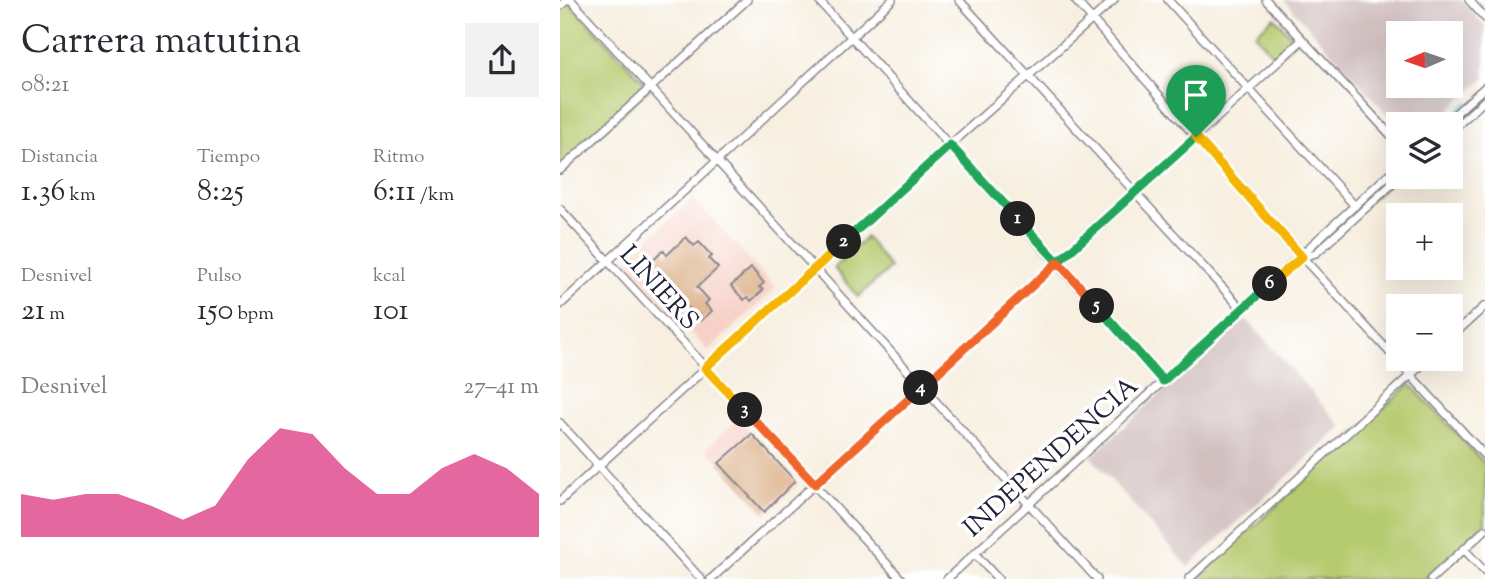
<!DOCTYPE html>
<html lang="es">
<head>
<meta charset="utf-8">
<style>
	body { margin:0; font-family:"Sorts Mill Goudy",serif; background:#f2f2f3; color:#2b2b33; height:100vh; display:flex; flex-direction:column; font-size:26px; white-space:nowrap }
	* { box-sizing:border-box; margin:0 }
	p { font-size:23px; color:#7c7c81 }
	.icon { flex:none; width:38px; height:38px; fill:none; stroke:currentColor; stroke-width:2; stroke-linecap:round; stroke-linejoin:round }
	.map { position:relative; flex:1; overflow:hidden }
	.side { display:flex; flex-direction:column; background:#fff; width:560px }
	.side>* { flex:none }
	.needle { width:46px; rotate:268deg }
	.tools { position:absolute; left:826px; top:21px; display:grid; gap:14px }
	.tools a { display:grid; place-items:center; width:77px; height:77px; border-radius:0px; background:#fff; box-shadow:0 7px 28px #0002; font-size:35px }
	.pin { position:absolute; display:grid; place-items:center; width:60px; height:60px; color:#fff; margin:-72px -30px; border-radius:50% 50% 50% 0; rotate:-45deg; box-shadow:0 0 7px #0007 }
	.pin .icon { rotate:45deg }
	.km { position:absolute; width:35px; height:35px; margin:-18px; border-radius:50%; background:#222; color:#fff; font-size:19px; line-height:35px; text-align:center }
	.round { display:grid; place-items:center; flex:none; width:74px; height:74px; border-radius:0px; background:#f2f2f3 }
	.summary { display:flex; align-items:center; justify-content:space-between; height:119px; padding:0 21px }
	h1 { font-size:38px; font-weight:600; line-height:52px }
	.figures { display:grid; grid-template-columns:repeat(3,1fr); gap:10px; height:119px; padding:7px 21px }
	.figures div { display:grid; align-content:center }
	.figures b { font-size:30px; font-weight:600 }
	.figures small { font-size:19px; font-weight:400 }
	.figures p { font-size:19px }
	.chart { height:196px; padding:14px 21px }
	.chart p { display:flex; justify-content:space-between }
	.chart svg { width:100%; height:126px; margin-top:7px; fill:#db2777; opacity:.7 }
	main { display:flex; flex:1; min-height:0 }
	.map>svg:first-child { display:block }
	.built { fill:#f7d1c7 }
	.industrial { fill:#d2bfc0; fill-rule:evenodd }
	.green { fill:#b6cb6f; stroke:#6c7655; stroke-width:2 }
	.lines { fill:none; stroke-linecap:round; stroke-linejoin:round }
	.canal { stroke:#58c4d2; stroke-width:9 }
	.building { fill:#dcb189 }
	.minor-casing { stroke:#8c888e; stroke-width:10 }
	.minor { stroke:#fff; stroke-width:7 }
	.split-1-casing { stroke:#fff; stroke-width:14 }
	.split-2-casing { stroke:#fff; stroke-width:14 }
	.split-3-casing { stroke:#fff; stroke-width:14 }
	.split-4-casing { stroke:#fff; stroke-width:14 }
	.split-5-casing { stroke:#fff; stroke-width:14 }
	.split-6-casing { stroke:#fff; stroke-width:14 }
	.split-7-casing { stroke:#fff; stroke-width:14 }
	.split-1 { stroke:#22a559; stroke-width:9 }
	.split-2 { stroke:#22a559; stroke-width:9 }
	.split-3 { stroke:#f5b400; stroke-width:9 }
	.split-4 { stroke:#f0652b; stroke-width:9 }
	.split-5 { stroke:#f0652b; stroke-width:9 }
	.split-6 { stroke:#22a559; stroke-width:9 }
	.split-7 { stroke:#f5b400; stroke-width:9 }
	.labels { text-anchor:middle; stroke-width:7; stroke-linejoin:round; paint-order:stroke }
	.street-label { font-size:26px; fill:#22223b; stroke:#fff }
</style>
</head>
<body>
<main>
<section class="side">
<div class="summary"><div><h1>Carrera matutina</h1><p>08:21</p></div><a class="round"><svg class="icon" aria-label="share" viewBox="0 0 24 24"><path d="M12 15V3M7 8l5-5 5 5M5 13v7h14v-7"/></svg></a></div>
<div class="figures">
<div><p>Distancia</p><b>1.36<small> km</small></b></div>
<div><p>Tiempo</p><b>8:25</b></div>
<div><p>Ritmo</p><b>6:11<small> /km</small></b></div>
</div>
<div class="figures">
<div><p>Desnivel</p><b>21<small> m</small></b></div>
<div><p>Pulso</p><b>150<small> bpm</small></b></div>
<div><p>kcal</p><b>101</b></div>
</div>
<div class="chart"><p><span>Desnivel</span>27–41 m</p>
<svg viewBox="0 0 160 44" preserveAspectRatio="none"><path d="M0 44V29L10 31L20 29L30 29L40 33L50 38L60 33L70 17L80 6L90 8L100 20L110 29L120 29L130 20L140 15L150 20L160 29V44z"/></svg>
</div>
</section>
<div class="map">
<svg width="925" height="579" viewBox="0 0 925 579">
	<rect width="100%" height="100%" fill="#fff"/>
	<filter id="ink" filterUnits="userSpaceOnUse"><feTurbulence type="fractalNoise" baseFrequency=".0143" numOctaves="2"/><feDisplacementMap in="SourceGraphic" scale="14" xChannelSelector="R" yChannelSelector="G"/><feConvolveMatrix kernelMatrix="1 2 1 2 8 2 1 2 1" color-interpolation-filters="sRGB"/></filter>
	<filter id="wash" filterUnits="userSpaceOnUse"><feTurbulence type="fractalNoise" baseFrequency=".00686" numOctaves="4" result="noise"/><feDisplacementMap in="SourceGraphic" scale="28" xChannelSelector="R" yChannelSelector="G"/><feGaussianBlur stdDeviation="1.57" result="paint"/><feColorMatrix in="noise" values="0 0 0 0 0 0 0 0 0 0 0 0 0 0 0 0 0 1.4 0 .05"/><feComposite in="paint" operator="in"/></filter>
	<g filter="url(#wash)">
		<rect width="100%" height="100%" fill="#f7efe0"/>
		<path class="built" d="M133,198L216,288L148,351L68,264L67,258Z
			M178,419L238,484L206,514L146,449Z"/>
		<path class="industrial" d="M724,0H901L925,26V78L872,124L838,126ZM891,33V86H838V33Z
			M685,317L782,427L628,567L531,457Z"/>
		<path class="green" d="M7,0L90,88L0,170V6Z
			M714,17L736,41L716,59L695,34Z
			M838,169V175L755,251L749,252Z
			M306,237L330,268L298,297L274,268Z
			M850,384L925,464V524L864,579H636Z"/>
		<g class="lines">
			<path class="canal" d="M889,124L908,106"/>
		</g>
		<g id="blocks">
			<path class="building" d="M126,237L134,246L139,242L152,256L149,259L158,268L137,287L149,300L145,304L152,311L141,321L88,264L103,250L107,255Z
				M191,268L204,283L199,287L203,290L191,301L188,297L184,300L171,286Z
				M192,434L235,481L204,512L159,463Z"/>
		</g>
	</g>
	<g filter="url(#ink)">
		<use href="#blocks" fill-opacity="0" stroke="#8c888e" stroke-width="2"/>
		<g class="lines">
			<g class="minor-casing">
				<path id="minor" d="M11,0L537,579
					M258,0L603,381
					M399,0L682,309
					M515,0L742,257L925,456
					M608,0L795,206
					M706,0L838,143
					M909,0L925,18
					M0,6L7,0
					M884,124L925,87
					M891,131L925,100
					M0,170L187,0
					M0,209L341,579
					M742,257L756,253L840,177
					M0,305L332,0
					M891,337L925,306
					M0,423L141,579
					M0,501L390,145L554,0
					M904,549L925,572
					M415,554L438,579
					M151,579L741,41
					M387,579L838,166
					M629,579L868,359
					M871,579L925,530"/>
			</g>
			<use href="#minor" class="minor"/>
		</g>
	</g>
	<g class="lines" filter="url(#ink)">
		<g class="split-1-casing">
			<path id="split-1" d="M458,219L498,262L636,137"/>
		</g>
		<g class="split-2-casing">
			<path id="split-2" d="M284,242L390,145L458,219"/>
		</g>
		<g class="split-3-casing">
			<path id="split-3" d="M185,410L145,368L284,242"/>
		</g>
		<g class="split-4-casing">
			<path id="split-4" d="M185,410L255,484L361,388"/>
		</g>
		<g class="split-5-casing">
			<path id="split-5" d="M361,388L498,262L537,306"/>
		</g>
		<g class="split-6-casing">
			<path id="split-6" d="M537,306L603,381L710,284"/>
		</g>
		<g class="split-7-casing">
			<path id="split-7" d="M636,137L742,257L710,284"/>
		</g>
		<use href="#split-1" class="split-1"/>
		<use href="#split-2" class="split-2"/>
		<use href="#split-3" class="split-3"/>
		<use href="#split-4" class="split-4"/>
		<use href="#split-5" class="split-5"/>
		<use href="#split-6" class="split-6"/>
		<use href="#split-7" class="split-7"/>
	</g>
	<g class="labels">
		<g class="street-label">
			<text transform="translate(100 287) rotate(48)" y="9">LINIERS</text>
			<text transform="translate(490 456) rotate(-42)" y="9">INDEPENDENCIA</text>
		</g>
	</g>
</svg>
<div class="tools">
<a><svg class="needle" viewBox="-14 -14 28 28"><path d="M0-13l5 13h-10z" fill="#e53935"/><path d="M0 13l5-13h-10z" fill="#7c7c81"/></svg></a>
<a><svg class="icon" aria-label="layers" viewBox="0 0 24 24"><path d="M12 4l9 5-9 5-9-5zM3 14l9 5 9-5"/></svg></a>
<a>+</a>
<a>−</a>
</div>
<div class="pin" style="left:636px;top:137px;background:#1e9e55"><svg class="icon" aria-label="arrive" viewBox="0 0 24 24"><path d="M6 21V4h12l-3 4 3 4H6"/></svg></div>
<b class="km" style="left:458px;top:219px">1</b>
<b class="km" style="left:284px;top:242px">2</b>
<b class="km" style="left:185px;top:410px">3</b>
<b class="km" style="left:361px;top:388px">4</b>
<b class="km" style="left:537px;top:306px">5</b>
<b class="km" style="left:710px;top:284px">6</b>
</div>
</main>
</body>
</html>
